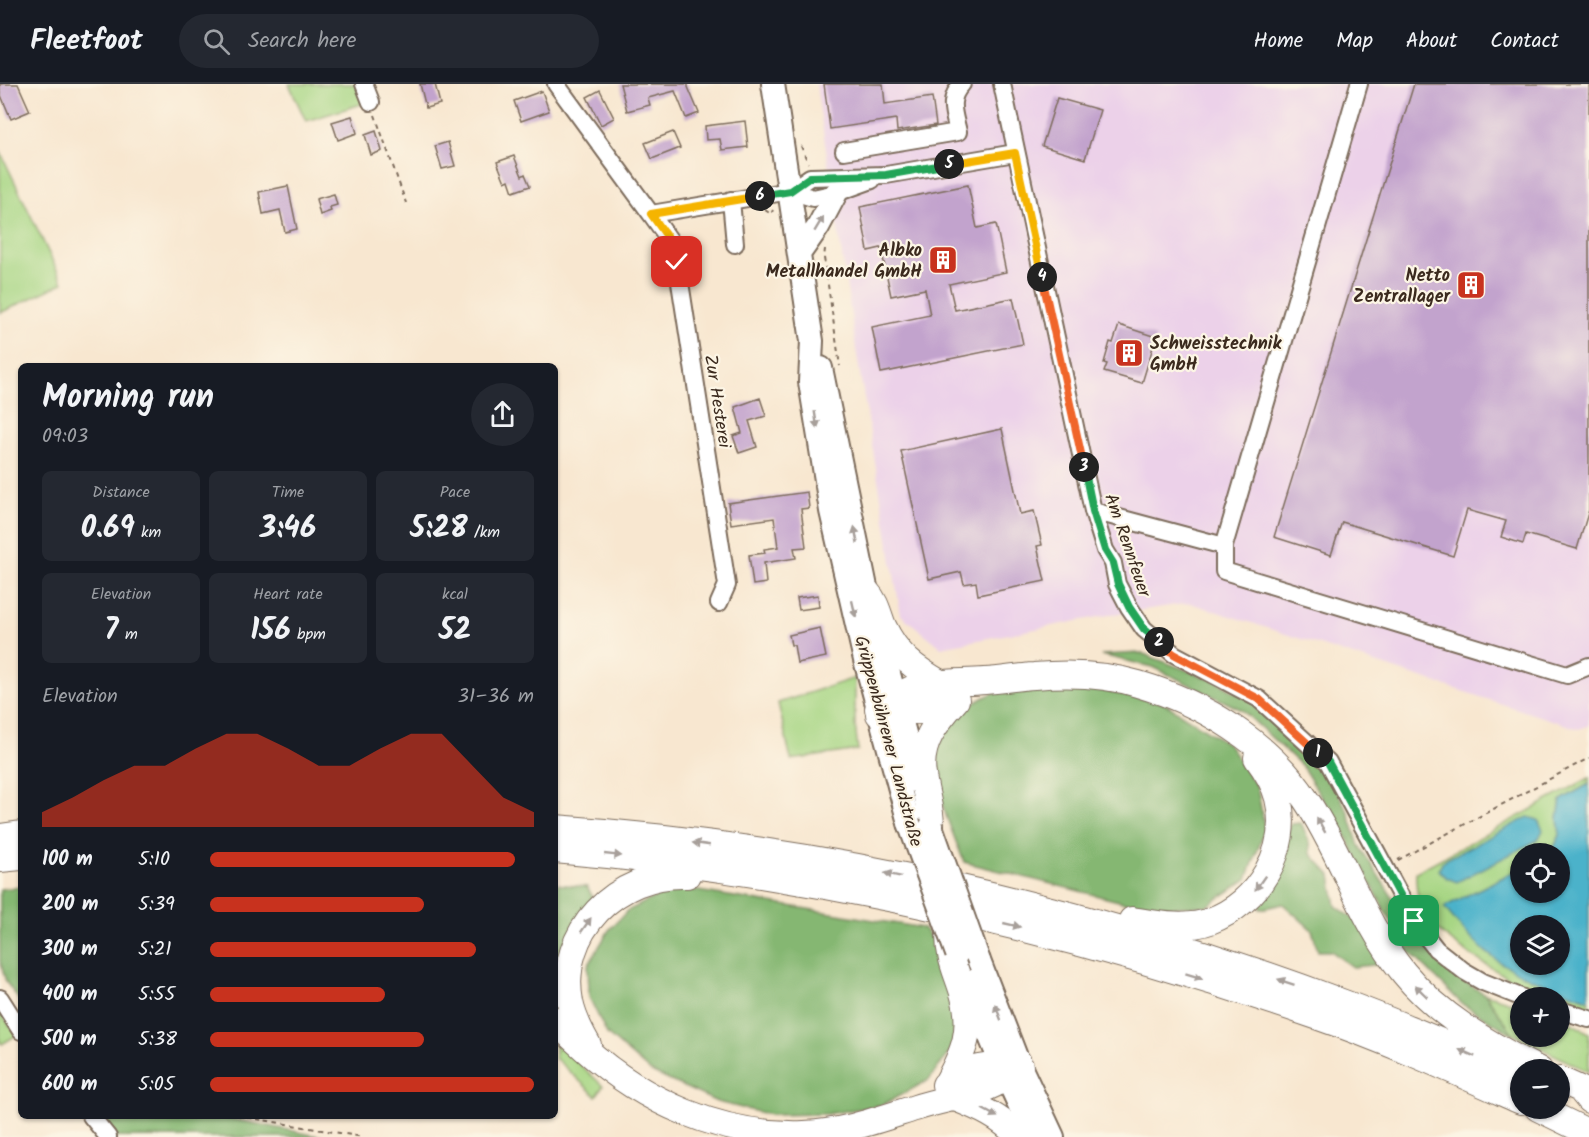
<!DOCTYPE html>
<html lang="en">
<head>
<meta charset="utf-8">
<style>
	body { margin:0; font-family:Kalam,sans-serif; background:#242831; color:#f1f3f6; height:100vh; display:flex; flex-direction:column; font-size:22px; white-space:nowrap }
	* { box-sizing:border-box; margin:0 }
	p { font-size:20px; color:#9ea1a6 }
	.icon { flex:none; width:33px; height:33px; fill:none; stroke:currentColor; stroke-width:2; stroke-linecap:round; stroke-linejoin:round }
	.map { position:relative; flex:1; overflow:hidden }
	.drawer { position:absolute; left:18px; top:279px; width:540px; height:756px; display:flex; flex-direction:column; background:#171b24; border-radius:9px; box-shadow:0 2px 4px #0004 }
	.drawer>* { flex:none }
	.tools { position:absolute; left:1510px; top:759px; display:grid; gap:12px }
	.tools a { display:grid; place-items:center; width:60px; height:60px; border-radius:50%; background:#171b24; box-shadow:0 2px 4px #0004; font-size:30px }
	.pin { position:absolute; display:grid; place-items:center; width:51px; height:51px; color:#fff; margin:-26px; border-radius:12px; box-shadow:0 3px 9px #0006 }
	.km { position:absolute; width:30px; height:30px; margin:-15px; border-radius:50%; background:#222; color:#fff; font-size:16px; line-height:30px; text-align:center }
	.round { display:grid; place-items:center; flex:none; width:63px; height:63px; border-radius:32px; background:#242831 }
	.summary { display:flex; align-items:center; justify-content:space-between; height:102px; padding:0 24px }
	h1 { font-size:33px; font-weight:700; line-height:45px }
	.metrics { display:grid; grid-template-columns:repeat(3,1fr); gap:9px; height:102px; padding:6px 24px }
	.metrics div { display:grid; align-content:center; border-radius:9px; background:#242831; text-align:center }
	.metrics b { font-size:30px; font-weight:700 }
	.metrics small { font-size:16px; font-weight:400 }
	.metrics p { font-size:16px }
	.chart { height:168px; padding:12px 24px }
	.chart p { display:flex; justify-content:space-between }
	.chart svg { width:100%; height:108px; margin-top:6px; fill:#c8321e; opacity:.7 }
	ul { padding:0 24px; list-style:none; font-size:20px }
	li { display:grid; grid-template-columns:96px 72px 1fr; align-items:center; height:45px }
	li i { height:15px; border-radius:8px; background:#c8321e }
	header { display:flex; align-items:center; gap:36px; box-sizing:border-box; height:84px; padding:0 30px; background:#171b24; border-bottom:2px solid #363941 }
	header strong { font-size:28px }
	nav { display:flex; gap:33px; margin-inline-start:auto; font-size:21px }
	.search { width:420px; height:54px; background:#242831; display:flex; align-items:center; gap:15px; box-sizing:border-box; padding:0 21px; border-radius:33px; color:#9ea1a6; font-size:22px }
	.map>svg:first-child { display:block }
	.built { fill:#ecd1e9 }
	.green { fill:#a7d684; stroke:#718051; stroke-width:1.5 }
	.forest { fill:#85b772; stroke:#607048; stroke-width:1.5 }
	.water { fill:#4bb2ca; stroke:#436e74; stroke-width:1.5; fill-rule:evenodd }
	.building { fill:#c2a3cd }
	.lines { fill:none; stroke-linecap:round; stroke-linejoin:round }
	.minor-casing { stroke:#7d6c5c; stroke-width:20 }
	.major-casing { stroke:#7d6c5c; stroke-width:26 }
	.highway-casing { stroke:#7d6c5c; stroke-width:28 }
	.path { stroke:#7d6c5c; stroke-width:2; stroke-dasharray:4.5 4.5; stroke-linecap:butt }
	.minor { stroke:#fff; stroke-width:16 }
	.major { stroke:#fff; stroke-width:22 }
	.highway { stroke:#fff; stroke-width:26 }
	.major-bridge-casing { stroke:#7d6c5c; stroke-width:26; stroke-linecap:butt }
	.major-bridge { stroke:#fff; stroke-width:22 }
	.oneway { fill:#a79f9a }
	.split-1-casing { stroke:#fff; stroke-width:12 }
	.split-2-casing { stroke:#fff; stroke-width:12 }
	.split-3-casing { stroke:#fff; stroke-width:12 }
	.split-4-casing { stroke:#fff; stroke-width:12 }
	.split-5-casing { stroke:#fff; stroke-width:12 }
	.split-6-casing { stroke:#fff; stroke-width:12 }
	.split-7-casing { stroke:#fff; stroke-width:12 }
	.split-1 { stroke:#22a559; stroke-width:8 }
	.split-2 { stroke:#f0652b; stroke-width:8 }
	.split-3 { stroke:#22a559; stroke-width:8 }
	.split-4 { stroke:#f0652b; stroke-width:8 }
	.split-5 { stroke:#f5b400; stroke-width:8 }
	.split-6 { stroke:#22a559; stroke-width:8 }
	.split-7 { stroke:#f5b400; stroke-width:8 }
	.labels { text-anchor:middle; stroke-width:4.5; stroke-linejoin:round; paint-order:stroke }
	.poi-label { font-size:18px; font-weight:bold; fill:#3b2a1e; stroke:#fcf5e5; text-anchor:end }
	.street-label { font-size:18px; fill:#3b2a1e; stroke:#fcf5e5 }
</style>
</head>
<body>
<header>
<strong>Fleetfoot</strong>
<div class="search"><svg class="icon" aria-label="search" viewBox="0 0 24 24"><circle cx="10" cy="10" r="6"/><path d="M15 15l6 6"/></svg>Search here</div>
<nav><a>Home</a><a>Map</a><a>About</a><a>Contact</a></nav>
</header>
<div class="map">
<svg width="1589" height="1053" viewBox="0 0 1589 1053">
	<rect width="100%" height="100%" fill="#fcf5e5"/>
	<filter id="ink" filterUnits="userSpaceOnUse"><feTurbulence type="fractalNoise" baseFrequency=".0167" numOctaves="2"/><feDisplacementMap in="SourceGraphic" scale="12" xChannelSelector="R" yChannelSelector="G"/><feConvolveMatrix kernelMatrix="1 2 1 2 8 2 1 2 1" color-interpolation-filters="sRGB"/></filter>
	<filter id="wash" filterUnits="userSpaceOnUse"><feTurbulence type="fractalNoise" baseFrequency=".008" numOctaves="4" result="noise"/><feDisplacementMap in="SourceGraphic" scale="24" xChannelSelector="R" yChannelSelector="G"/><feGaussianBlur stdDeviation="1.35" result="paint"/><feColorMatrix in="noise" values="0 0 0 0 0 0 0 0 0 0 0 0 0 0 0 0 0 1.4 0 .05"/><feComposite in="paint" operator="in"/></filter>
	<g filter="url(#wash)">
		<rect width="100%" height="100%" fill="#f8e7d0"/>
		<path class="built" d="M816,0H1589V641L1579,645L1190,519L1109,531L941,563L901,531L859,284Z"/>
		<path class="green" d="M289,0H356L365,19L306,37Z
			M0,67L63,199L0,229Z
			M855,594V640L858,666L791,676L778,619Z
			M1589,694V700L1561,716L1558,734L1560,751L1551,769L1521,770V784L1445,823L1532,895L1589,915V926L1560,917V914C1532,913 1446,859 1429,837C1419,824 1415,803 1416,788Z
			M1485,910L1521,921V952H1560V933L1589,949V988L1514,951Z
			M0,928L17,951L2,960L0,958Z
			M555,957L603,1002L596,1012L555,974Z"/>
		<path class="forest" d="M1141,569L1215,597L1263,623L1324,682L1348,728L1359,762L1421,857L1450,889L1485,910L1514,951L1462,920L1404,862L1344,749L1302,682L1242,626L1153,583L1101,571Z
			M1082,602L1164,619L1228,660L1257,703L1265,746L1247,795L1207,822L1146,824L964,778C946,730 913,671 960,630C972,620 989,609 1004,606C1029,602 1057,603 1082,602Z
			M1301,739L1310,759L1311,770L1331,791L1336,822L1361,840L1383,880L1353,883L1331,867H1318L1312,846L1283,820L1260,825L1259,818L1291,740Z
			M555,800L587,803L598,822L563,907L555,909Z
			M21,803V919L6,898L0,877V805Z
			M686,805L923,844L936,859L956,930L952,965L929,996L882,1021L827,1030L771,1031L717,1018L651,988L607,950L589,913L588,881L609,846L627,827L661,810Z
			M97,1032H216L324,1053H114Z"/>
		<path class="water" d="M1589,700V915C1557,904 1523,895 1495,875C1475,861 1459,842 1444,823L1521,784V808H1560V770L1551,769L1560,751L1558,734L1561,716ZM1521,842H1560V880H1521Z
			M1528,733L1538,736L1543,746L1538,756L1457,798L1447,794L1439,786L1442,779L1447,775Z"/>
		<g id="blocks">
			<path class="building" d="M0,0H18L30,27L11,35L0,9Z
				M420,0H435L440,20L426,24Z
				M620,0H688V3L699,29L686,34L675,7L648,14L650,21L627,27Z
				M824,0H883L885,20L932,13L936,41L897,47L896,35L830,45Z
				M1414,0H1589V426L1577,465L1526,450L1523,460L1501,453L1506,437L1467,426L1453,472L1342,438L1331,471L1274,453Z
				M600,6L614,34L601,41L587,13Z
				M542,7L549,27L521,37L514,17Z
				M1057,14L1100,26L1085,75L1042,62Z
				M352,32L357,49L338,56L332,38Z
				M745,37L748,63L722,66L720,55L706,56L705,42Z
				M376,47L382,67L371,71L365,51Z
				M673,48L680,64L652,75L645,59Z
				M448,58L455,82L442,85L435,62Z
				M514,72L522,92L525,90L530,102L513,108L509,96L505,98L497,78Z
				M968,101L977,144L996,140L1006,188L949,200L955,226L1013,214L1023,260L881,289L872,243L930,231L925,205L891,212L881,164L868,167L860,123Z
				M288,102L297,145L285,148L280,126L263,130L259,108Z
				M334,110L337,121L330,123L331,127L320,131L316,115Z
				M1119,241L1156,253L1142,299L1104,288L1107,280L1104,279L1110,258L1113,259Z
				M760,314L766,332L749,337L757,363L739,369L733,352L742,349L735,323Z
				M1002,345L1020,430L1034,427L1042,461L1037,462L1045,497L978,511L976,498L964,500L961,488L929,495L901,367Z
				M807,408L809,424L801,425L806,463L794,464L796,474L764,479L766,499L753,501L749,471L765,469L764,465L778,463L774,434L731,440L728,419Z
				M818,511L819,523L799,526L797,514Z
				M820,544L826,573L797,579L794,561H791L789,551Z"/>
		</g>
	</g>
	<g filter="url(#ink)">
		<use href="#blocks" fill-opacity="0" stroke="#7d6c5c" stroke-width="1.5"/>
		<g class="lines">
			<g class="minor-casing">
				<path id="minor" d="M364,0L371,18
					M556,0L651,130L790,107L810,93L886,91L1015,69
					M1002,0L1093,427L1105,466L1113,479L1117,500L1129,523L1144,545L1174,570L1259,615L1328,678L1414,837L1436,865L1464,887L1483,898L1523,914
					M1359,0L1224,462V487L1567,591L1589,582
					M844,67L958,48C954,30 947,15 962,0
					M790,107L813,114L836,109L872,96
					M731,116L735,160
					M651,130L681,172L677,179L727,501L719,519
					M1093,427L1224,462
					M0,914L21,947
					M1560,926L1589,935
					M91,1032L108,1053"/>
			</g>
			<g class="major-casing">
				<path id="major" d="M773,0L812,257L810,298L831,427L865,576L909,739
					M799,170L818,143L836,109
					M821,284L867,508L918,698
					M979,877L1018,978L1053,1053
					M967,897L1007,994L1034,1053"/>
			</g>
			<g class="highway-casing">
				<path id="highway" d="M867,508C876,518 878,529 883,542C897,572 914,584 942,600
					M878,625C890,618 903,607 917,603C938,597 964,599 985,597C1002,596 1018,593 1034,592C1068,589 1105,590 1138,600C1203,619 1268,658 1306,716C1343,771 1361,837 1404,889C1439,932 1490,961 1539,986
					M879,630L932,625L955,617
					M931,742C931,724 925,709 923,691C918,660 937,637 956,616
					M555,744C824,763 1092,824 1344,919C1404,941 1463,967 1521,993
					M0,753L21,750
					M555,766C815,788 1070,846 1316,932C1386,956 1454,987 1521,1017
					M0,775L21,773
					M1132,836C1157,840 1186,846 1210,837C1258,819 1291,766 1278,714C1274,699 1266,686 1257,674
					M555,936C563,946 574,955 584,964C644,1018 722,1053 804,1050C845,1048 877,1036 915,1024C954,1011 989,1012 1020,982
					M588,961C580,947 573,934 570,918C557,848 617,788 687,791
					M1560,996L1580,1005L1589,1016
					M947,999C964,968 974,945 963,909C956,886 949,875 949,850
					M945,1001L979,984L1018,978
					M955,1014C980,1024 1001,1033 1019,1053
					M1538,1024L1589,1049"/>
			</g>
			<path class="path" d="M375,31L406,119
				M801,62L808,79
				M765,126L771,130L773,126
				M825,165L824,174L840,282
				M1398,776L1589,674
				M239,1032L363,1053"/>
			<use href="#minor" class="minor"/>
			<use href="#major" class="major"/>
			<use href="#highway" class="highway"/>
			<g class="major-bridge-casing">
				<path id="major-bridge" d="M909,739L957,870
					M931,742L979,877"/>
			</g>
			<use href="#major-bridge" class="major-bridge"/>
		</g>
		<defs><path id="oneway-solid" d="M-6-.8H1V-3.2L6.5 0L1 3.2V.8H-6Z" transform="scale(1.5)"/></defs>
		<g class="oneway">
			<use href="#oneway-solid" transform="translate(819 140) rotate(-59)"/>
			<use href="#oneway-solid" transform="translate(816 336) rotate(81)"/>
			<use href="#oneway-solid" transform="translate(856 451) rotate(-101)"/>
			<use href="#oneway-solid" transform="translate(854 525) rotate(77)"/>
			<use href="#oneway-solid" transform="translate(1321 741) rotate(-119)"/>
			<use href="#oneway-solid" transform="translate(701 760) rotate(-172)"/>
			<use href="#oneway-solid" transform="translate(613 771) rotate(6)"/>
			<use href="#oneway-solid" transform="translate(893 791) rotate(-168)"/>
			<use href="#oneway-solid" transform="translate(1260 799) rotate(125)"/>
			<use href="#oneway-solid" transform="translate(586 841) rotate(-55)"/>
			<use href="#oneway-solid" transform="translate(1012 841) rotate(13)"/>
			<use href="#oneway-solid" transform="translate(1194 892) rotate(17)"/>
			<use href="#oneway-solid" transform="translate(1286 898) rotate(-161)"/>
			<use href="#oneway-solid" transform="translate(1421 907) rotate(-136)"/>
			<use href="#oneway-solid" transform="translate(998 928) rotate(-111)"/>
			<use href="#oneway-solid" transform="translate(1467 969) rotate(-156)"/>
			<use href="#oneway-solid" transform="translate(990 1029) rotate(28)"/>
		</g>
	</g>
	<g class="lines" filter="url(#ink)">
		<g class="split-1-casing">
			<path id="split-1" d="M1318,669L1328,678L1414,837"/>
		</g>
		<g class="split-2-casing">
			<path id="split-2" d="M1159,558L1174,570L1259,615L1318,669"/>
		</g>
		<g class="split-3-casing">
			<path id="split-3" d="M1084,383L1093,427L1105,466L1113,479L1118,500L1129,523L1144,545L1159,558"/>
		</g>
		<g class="split-4-casing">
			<path id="split-4" d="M1042,193L1084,383"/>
		</g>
		<g class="split-5-casing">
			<path id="split-5" d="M949,80L1015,69L1042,193"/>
		</g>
		<g class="split-6-casing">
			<path id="split-6" d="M760,112L790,107L810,93L886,91L949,80"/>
		</g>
		<g class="split-7-casing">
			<path id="split-7" d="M677,178L681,172L651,130L760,112"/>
		</g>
		<use href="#split-1" class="split-1"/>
		<use href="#split-2" class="split-2"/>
		<use href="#split-3" class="split-3"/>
		<use href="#split-4" class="split-4"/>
		<use href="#split-5" class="split-5"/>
		<use href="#split-6" class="split-6"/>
		<use href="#split-7" class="split-7"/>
	</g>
	<defs>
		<g id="building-square" transform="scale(1.5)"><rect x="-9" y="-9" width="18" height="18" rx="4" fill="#c8321e" stroke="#fcf5e5"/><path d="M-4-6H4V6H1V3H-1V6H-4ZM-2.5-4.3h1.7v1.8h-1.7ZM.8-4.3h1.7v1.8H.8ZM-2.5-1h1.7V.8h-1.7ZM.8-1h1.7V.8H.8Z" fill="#fff"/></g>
	</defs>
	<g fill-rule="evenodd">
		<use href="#building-square" x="943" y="176"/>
		<use href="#building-square" x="1471" y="201"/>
		<use href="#building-square" x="1129" y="269"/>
	</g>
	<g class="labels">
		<g class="poi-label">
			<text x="922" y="172">Albko<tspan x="922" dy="21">Metallhandel GmbH</tspan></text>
			<text x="1450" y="197">Netto<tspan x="1450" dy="21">Zentrallager</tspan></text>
			<text x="1150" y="265" text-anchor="start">Schweisstechnik<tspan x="1150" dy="21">GmbH</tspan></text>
		</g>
		<g class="street-label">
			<text transform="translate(718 317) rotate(81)" y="6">Zur Hesterei</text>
			<text transform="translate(1128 461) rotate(71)" y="6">Am Rennfeuer</text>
			<text transform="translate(889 657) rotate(75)" y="6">Grüppenbührener Landstraße</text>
		</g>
	</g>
</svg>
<div class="tools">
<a><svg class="icon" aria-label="locate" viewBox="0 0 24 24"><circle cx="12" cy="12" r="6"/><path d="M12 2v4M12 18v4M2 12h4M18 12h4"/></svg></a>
<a><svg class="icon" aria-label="layers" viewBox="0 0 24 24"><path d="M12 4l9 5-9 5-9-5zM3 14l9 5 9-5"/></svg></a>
<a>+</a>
<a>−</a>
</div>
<div class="pin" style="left:1414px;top:837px;background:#1e9e55"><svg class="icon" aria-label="arrive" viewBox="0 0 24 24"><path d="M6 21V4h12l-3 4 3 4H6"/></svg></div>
<div class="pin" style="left:677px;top:178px;background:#d93025"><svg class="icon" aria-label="check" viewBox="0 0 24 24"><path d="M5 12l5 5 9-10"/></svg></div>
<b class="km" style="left:1318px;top:669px">1</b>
<b class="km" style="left:1159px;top:558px">2</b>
<b class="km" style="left:1084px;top:383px">3</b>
<b class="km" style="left:1042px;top:193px">4</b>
<b class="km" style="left:949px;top:80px">5</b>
<b class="km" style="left:760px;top:112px">6</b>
<section class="drawer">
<div class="summary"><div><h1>Morning run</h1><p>09:03</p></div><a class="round"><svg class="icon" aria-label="share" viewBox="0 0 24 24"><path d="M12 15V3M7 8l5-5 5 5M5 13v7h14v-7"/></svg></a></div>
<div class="metrics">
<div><p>Distance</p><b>0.69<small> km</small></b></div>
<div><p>Time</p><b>3:46</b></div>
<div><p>Pace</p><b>5:28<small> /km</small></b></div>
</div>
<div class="metrics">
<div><p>Elevation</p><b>7<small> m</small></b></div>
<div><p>Heart rate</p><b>156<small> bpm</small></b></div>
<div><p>kcal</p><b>52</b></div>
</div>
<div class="chart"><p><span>Elevation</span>31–36 m</p>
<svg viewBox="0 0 160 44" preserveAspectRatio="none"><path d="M0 44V38L10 32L20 25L30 19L40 19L50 12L60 6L70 6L80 12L90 19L100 19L110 12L120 6L130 6L140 19L150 32L160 38V44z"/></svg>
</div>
<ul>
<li><b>100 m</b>5:10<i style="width:94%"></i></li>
<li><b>200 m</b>5:39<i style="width:66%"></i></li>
<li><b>300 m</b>5:21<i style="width:82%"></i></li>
<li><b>400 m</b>5:55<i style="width:54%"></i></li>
<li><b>500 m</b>5:38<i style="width:66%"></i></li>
<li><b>600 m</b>5:05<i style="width:100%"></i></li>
</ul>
</section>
</div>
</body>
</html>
